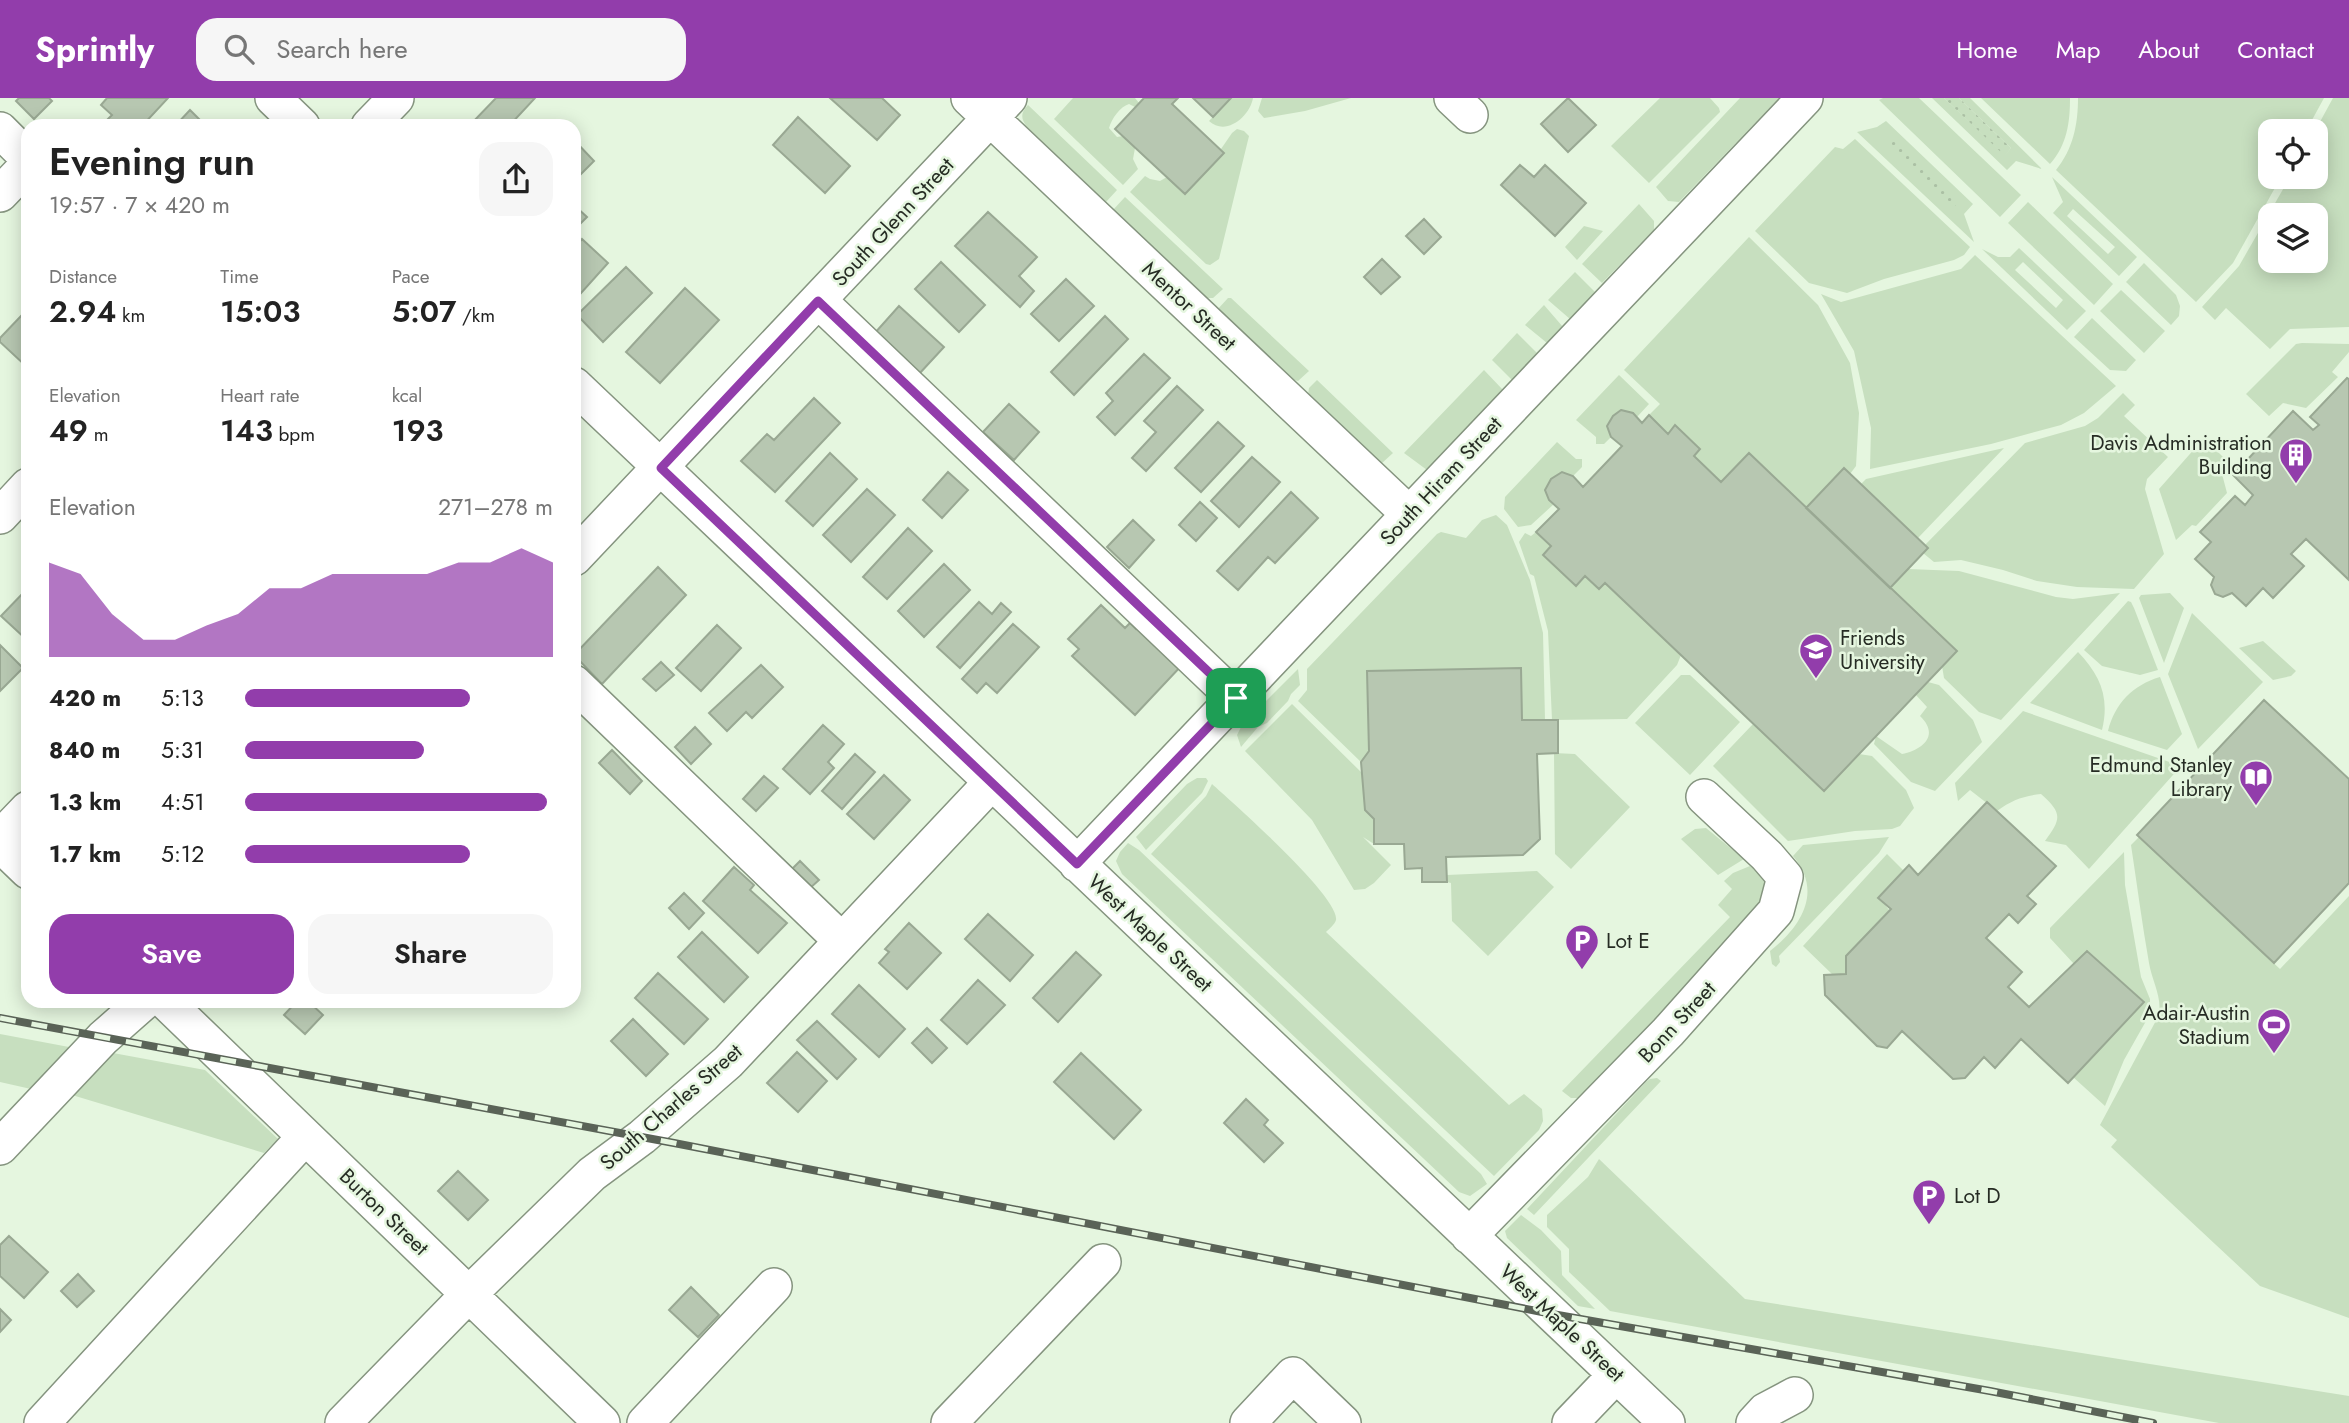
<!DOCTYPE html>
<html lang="en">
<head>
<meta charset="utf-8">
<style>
	body { margin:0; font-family:Jost,sans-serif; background:#f6f6f6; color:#222; height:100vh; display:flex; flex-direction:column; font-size:26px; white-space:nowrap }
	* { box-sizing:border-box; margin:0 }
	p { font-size:23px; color:#767676 }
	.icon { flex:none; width:38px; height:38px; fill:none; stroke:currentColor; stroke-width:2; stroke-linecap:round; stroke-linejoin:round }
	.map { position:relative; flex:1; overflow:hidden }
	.panel { position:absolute; left:21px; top:21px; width:560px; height:889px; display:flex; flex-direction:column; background:#fff; border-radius:21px; box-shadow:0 4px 18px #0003 }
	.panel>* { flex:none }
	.fabs { position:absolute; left:2258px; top:21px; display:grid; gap:14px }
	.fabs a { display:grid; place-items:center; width:70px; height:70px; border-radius:14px; background:#fff; box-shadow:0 4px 18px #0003; font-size:35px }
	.pin { position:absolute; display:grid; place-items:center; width:60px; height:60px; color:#fff; margin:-30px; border-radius:14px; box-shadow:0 4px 10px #0006 }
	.round { display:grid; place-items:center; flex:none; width:74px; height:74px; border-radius:21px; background:#f6f6f6 }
	.head { display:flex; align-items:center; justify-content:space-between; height:119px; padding:0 28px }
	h1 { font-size:38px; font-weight:600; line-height:52px }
	.figures { display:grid; grid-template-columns:repeat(3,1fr); gap:10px; height:119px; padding:7px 28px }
	.figures div { display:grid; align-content:center }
	.figures b { font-size:30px; font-weight:600 }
	.figures small { font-size:19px; font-weight:400 }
	.figures p { font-size:19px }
	.chart { height:196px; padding:14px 28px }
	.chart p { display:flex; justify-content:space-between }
	.chart svg { width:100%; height:126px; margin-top:7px; fill:#923dab; opacity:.7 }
	.cta { display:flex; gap:14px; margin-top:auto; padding:14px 28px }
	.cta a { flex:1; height:80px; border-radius:21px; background:#923dab; color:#fff; font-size:28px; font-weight:600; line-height:80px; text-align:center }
	.cta a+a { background:#f6f6f6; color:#222 }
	ul { padding:0 28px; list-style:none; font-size:23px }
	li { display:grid; grid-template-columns:112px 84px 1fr; align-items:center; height:52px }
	li i { height:18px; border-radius:9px; background:#923dab }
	header { display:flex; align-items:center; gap:42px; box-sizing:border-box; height:98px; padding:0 35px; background:#923dab; color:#fff }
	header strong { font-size:33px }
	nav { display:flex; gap:38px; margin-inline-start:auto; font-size:24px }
	.search { width:490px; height:63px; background:#f6f6f6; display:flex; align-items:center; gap:18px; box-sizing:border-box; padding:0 24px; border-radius:21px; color:#767676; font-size:26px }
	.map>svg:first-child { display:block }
	.grass { fill:#c7dfbf; fill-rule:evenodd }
	.garden { fill:url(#garden-dots) }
	.building { fill:#b7c7b1; stroke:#99a893; stroke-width:2 }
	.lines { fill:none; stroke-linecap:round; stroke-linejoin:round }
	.minor-casing { stroke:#85947f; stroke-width:38 }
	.minor { stroke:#fff; stroke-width:35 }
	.rail-casing { stroke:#5a6357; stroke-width:8 }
	.rail { stroke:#e5f6df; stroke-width:5; stroke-dasharray:16; stroke-linecap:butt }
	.route-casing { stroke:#fff; stroke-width:14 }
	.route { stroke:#923dab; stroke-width:9 }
	.labels { text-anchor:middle; stroke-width:5; stroke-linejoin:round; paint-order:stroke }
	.street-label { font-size:21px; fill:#262c24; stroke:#e5f6df }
	.poi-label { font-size:21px; fill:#262c24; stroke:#e5f6df; text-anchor:end }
</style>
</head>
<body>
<header>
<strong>Sprintly</strong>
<div class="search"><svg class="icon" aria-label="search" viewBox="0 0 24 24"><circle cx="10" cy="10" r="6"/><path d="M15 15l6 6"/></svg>Search here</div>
<nav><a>Home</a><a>Map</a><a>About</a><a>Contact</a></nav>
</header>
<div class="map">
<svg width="2349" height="1325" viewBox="0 0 2349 1325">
	<defs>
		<pattern id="garden-dots" width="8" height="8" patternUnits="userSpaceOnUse" patternTransform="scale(1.75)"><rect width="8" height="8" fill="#c7dfbf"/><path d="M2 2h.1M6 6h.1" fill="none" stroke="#abc0a4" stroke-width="1.8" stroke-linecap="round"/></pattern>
	</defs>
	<rect width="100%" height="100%" fill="#e5f6df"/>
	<path class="grass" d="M1073,0H1135L1139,5L1135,9L1129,6C1120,9 1112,20 1109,30L1117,39L1123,38L1135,50L1133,61L1138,71L1123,87L1054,21Z
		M1231,0H1253C1250,18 1226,39 1209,23Z
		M1262,0H1351L1305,13L1264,20L1258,13Z
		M1660,0H1710L1719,10L1720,14L1649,85L1611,48Z
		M1740,0H1779L1679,104L1668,103L1656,89Z
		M1883,0H1919L2021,97L2000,119L1883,6L1879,2Z
		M1932,0H1944L2005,57L2011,50L1959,0H1970L2042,71L2016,63L2007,72Z
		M1981,0H2070C2070,25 2067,47 2050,66Z
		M2078,0H2324L2306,33H2270V79H2281L2233,165L2196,204L2056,72C2073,51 2078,27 2078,0Z
		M2333,0H2349V229L2290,231L2270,251L2226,210L2215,222L2202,209L2239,168L2290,79H2315V33ZM2315,117V163H2270V117Z
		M1028,7L1117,92L1106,104L1027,29C1021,21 1020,15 1028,7Z
		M1886,23L1973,106L1964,116L1974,144L1857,34L1877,29Z
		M1237,31L1244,33L1249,38L1219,161L1210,167L1206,166L1130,94L1145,78L1150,81L1160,83L1167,79L1185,96L1224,55L1221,51L1232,35Z
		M1855,41L1970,149L1964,157L1954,162L1884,181L1847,195L1809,185L1755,133L1835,49L1843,51Z
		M2052,79L2137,159L2119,178L2053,115L2063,104ZM2073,111L2115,149L2108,156L2067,118Z
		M1125,99L1223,191L1213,200H1206L1113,112Z
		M2028,104L2113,186L2094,207L2008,125Z
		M1639,106L1654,123V132L1602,185L1582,166Z
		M1584,128L1603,133L1577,162L1565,149Z
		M1749,139L1818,207L1850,265L1859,315L1856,368L1850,376L1844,370L1806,410L1721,384L1694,358L1700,351L1676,328L1668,336L1649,317L1660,306L1624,272Z
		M2019,150L2086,213L2067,232L1982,151L1998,159H2010ZM2023,164L2063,202L2056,210L2015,172Z
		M1975,157L2116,288L2084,315L2061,327L1991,346L1870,371L1871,330L1854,253L1821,196L1841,204L1961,171Z
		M2144,165L2176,197L2180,208L2179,218L2171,227L2126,184Z
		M1575,174L1596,195L1570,221L1548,202Z
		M2121,192L2165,233L2144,255L2100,213Z
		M1228,200H1231L1309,273L1298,283L1291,281L1217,212Z
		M1544,207L1563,229L1547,245L1525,227Z
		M2092,220L2136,262L2126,273L2110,272L2074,239Z
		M1517,235L1537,255L1512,282L1492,262Z
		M2302,245L2349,246V254L2332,274L2338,279L2306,310L2283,305L2269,318L2246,296L2296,246Z
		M1484,272L1503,292L1427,372L1404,355Z
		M1619,277L1649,306L1637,319L1633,315L1622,312L1613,318L1607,328L1611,339L1604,346H1596V339L1576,322Z
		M1317,282L1393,355L1381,366L1308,297L1309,290Z
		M2123,295L2135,307L2124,318L2168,359L2147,381L2145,391L2164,456L2134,491L2077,489L2037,483L2003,472L1961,462L1934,464L1923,455L1928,450L1925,447L2025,345L2085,328L2098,320Z
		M2204,340L2229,365L2222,376L2227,395L2196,428L2192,427L2176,442L2159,391Z
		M1557,344L1576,361H1582V369L1573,378L1562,375L1551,381L1545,393L1549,402L1554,406L1531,427L1518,429L1504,411L1505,399Z
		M2004,350L1918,440L1861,386L1866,381Z
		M1496,417L1507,427L1530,482L1543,535L1545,622H1522L1520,570L1368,573L1369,653L1361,664L1298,603L1307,592V571L1437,436L1441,434L1466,440L1482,422Z
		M1536,434L1551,448L1543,457L1576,488L1585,478L1605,485L1681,557L1677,567L1627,621L1552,622L1548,533L1534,478L1530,476L1519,444L1525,435L1531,438Z
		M1908,471L1959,473L2056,499L2073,501L2120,495L2001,622L1979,614L1944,580L1942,568L1957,553L1890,490Z
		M2170,495L2184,510L2164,565L2139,500L2141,497Z
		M2128,503L2131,504L2134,510L2158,572L2140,577L2102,568L2084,552Z
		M2192,515L2263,584L2198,651L2168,576Z
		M2263,543L2296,573L2291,578L2273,582L2239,550Z
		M2078,554C2100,577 2110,599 2102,632L2030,605Z
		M1298,571L1300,587L1291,596L1288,603L1267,625L1258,629L1241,649L1237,637L1242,627Z
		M1681,577H1690L1740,624L1690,677L1635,625Z
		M2160,579L2182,636L2167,652L2108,633C2115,605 2133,587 2160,579Z
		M1928,584L1939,587L1973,622L1982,644L1935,693L1911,684L1874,646L1876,638L1902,656C1923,652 1940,637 1920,618L1927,609L1916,597Z
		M1292,606L1362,675L1365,712L1374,721V746L1363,739L1391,767L1374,785L1365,791L1354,792L1312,722L1245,653Z
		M2023,613L2181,668L2089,771L2066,747L2045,743C2062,720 2062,715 2041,696C2023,698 2012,702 1997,713L1970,692L1958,703L1955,685Z
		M1753,626L1824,693L1859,656L1872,658L1906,692L1914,710L1900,728L1892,731L1855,733L1788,743L1713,668Z
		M1554,655L1575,656L1630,709L1571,771L1555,756Z
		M1197,680H1206L1208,683L1202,695L1146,752L1136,739L1187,686Z
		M1212,686C1232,704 1340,799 1336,822C1335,826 1329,831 1326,834L1509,1007L1524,996L1542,1011L1543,1023L1539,1032L1494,1078L1151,756L1206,698Z
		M1706,730L1744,761L1718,777L1681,741L1695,731Z
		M1889,739L1879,755L1779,858L1780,864L1776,869L1772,866L1770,853C1802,828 1823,793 1793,758L1803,747Z
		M2139,739L2280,871L2349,798V1220L2260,1188L2111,1049L2117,1042L2100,1027L2159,917C2162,898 2152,883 2149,865C2142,826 2137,786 2131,747Z
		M1128,745L1139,752L1481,1076L1487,1086L1470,1098L1459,1094L1122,776L1116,763L1120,754Z
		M2124,754L2125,787L2141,879L2150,901V916L2124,962L2105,1008L2073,979L2144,903L2088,853L2074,866L2050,840V830Z
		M1887,756L1904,773L1879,799L1889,812L1846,858V876L1833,877L1803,848Z
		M1750,768L1769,784V804L1580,1000H1571L1562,993L1730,819L1718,807L1732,791L1724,783L1733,775Z
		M1537,773L1554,789L1488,858L1452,823L1451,785L1447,784V777Z
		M0,936L69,949L31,991L0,984Z
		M113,955L205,972L278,1041L264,1055L72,997Z
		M1657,980L1661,983L1534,1117L1527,1111L1646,984L1650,981Z
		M1599,1061L1745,1201L2349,1298V1325H2219L1610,1213L1569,1174V1151L1547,1129V1117L1588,1079Z
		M1521,1117L1541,1132L1561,1153L1562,1177L1595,1211L1578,1208L1507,1140L1505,1133Z"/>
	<path class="garden" d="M1944,0H1959L2011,50L2005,58Z
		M1893,41L1959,104L1952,111L1886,49Z"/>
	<path class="building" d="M19,0H49L52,3L34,21L16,3Z
		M107,0H168L142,28H101L112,17L101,7Z
		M496,0H535L509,28H469Z
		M830,0H882L900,17L877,42Z
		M1144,0H1178L1172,6L1224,55L1185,96L1115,31Z
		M1193,0H1231L1213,19Z
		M1568,0L1596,27L1568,54L1541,26Z
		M190,12L206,28H175Z
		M798,19L850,68L825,95L773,47Z
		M574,42L594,63L574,83Z
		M1520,67L1534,79L1545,67L1586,105L1555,138L1501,87Z
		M574,107L587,119L574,132Z
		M988,114L1037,159L1019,178L1034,193L1020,209L955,148Z
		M1424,121L1441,139L1424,156L1406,138Z
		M582,141L608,165L574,203V150Z
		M1382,161L1400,179L1381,196L1364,179Z
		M941,164L985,207L959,234L915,191Z
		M626,169L652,195L603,244L577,217Z
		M1066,181L1094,208L1059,243L1031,216Z
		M685,190L719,222L660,285L626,254Z
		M899,208L944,249L919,276L874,236Z
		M22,217L28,223V270L0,244V240Z
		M1105,218L1128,241L1074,297L1051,274Z
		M1144,256L1170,280L1115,337L1097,319L1113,303L1106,295Z
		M2347,280L2349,281V482L2306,441L2291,456L2304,468L2273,500L2263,490L2246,508L2232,495L2223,499L2215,496L2211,487L2214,479L2195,461L2211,444L2200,434L2235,398L2245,407L2253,397L2233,377L2293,313L2313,332L2319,327L2310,319Z
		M1177,288L1203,312L1146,373L1132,360L1156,334L1144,323Z
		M814,300L840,325L775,394L741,363L767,336L774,342Z
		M1009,306L1039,334L1014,362L983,334Z
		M1621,312L1633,315L1642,325L1649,317L1668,336L1675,327L1700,351L1694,358L1721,384L1749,355L1957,553L1824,693L1605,485L1599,491L1585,478L1576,488L1543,457L1551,448L1536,434L1559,411L1549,402L1545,392L1551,381L1562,374L1573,378L1583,389L1622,348L1611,339L1607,328L1613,318Z
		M1218,324L1244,348L1201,394L1175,370Z
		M830,355L857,381L813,428L786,403Z
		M1252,359L1280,384L1239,429L1211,403Z
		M1844,370L1928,450L1890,490L1806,410Z
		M948,374L968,392L942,420L923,402Z
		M867,391L895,417L851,464L823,437Z
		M1291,394L1318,420L1275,465L1268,459L1238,492L1217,473Z
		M1200,404L1217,420L1196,443L1179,427Z
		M1133,422L1154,442L1129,470L1107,449Z
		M908,430L932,453L887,501L863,479Z
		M944,466L970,492L924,539L898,513Z
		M658,469L686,497L602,586L574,557Z
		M26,492L28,493V543L1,518Z
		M979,504L992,516L1001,505L1011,514L960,570L937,549Z
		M1101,507L1125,530L1130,525L1136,531L1141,526L1183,566L1135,617L1072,558L1079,551L1068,541Z
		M1013,526L1039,549L997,595L986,585L977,595L962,581Z
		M717,527L741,550L701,593L676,570Z
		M0,547L23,570L0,593Z
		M661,564L674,577L656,593L643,581Z
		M761,567L783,589L752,620L746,614L727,633L709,615Z
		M1521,570L1522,622H1558V655L1537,656L1540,741L1523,757L1446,759L1447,784H1422V770L1405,771L1404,746H1374V721L1365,712L1361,664L1369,653L1367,573Z
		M2264,602L2349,681V785L2274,865L2137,737Z
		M823,627L844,646L828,664L834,670L810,696L783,671Z
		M695,629L711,646L691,666L675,649Z
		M612,652L642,683L630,696L599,665Z
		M855,656L875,674L842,711L822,693Z
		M884,677L910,702L874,741L847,716Z
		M764,678L778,690L756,713L743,701Z
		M1987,704L2056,768L2027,798L2036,806L2018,825L2009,816L1986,840L2022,874L2008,889L2029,909L2087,853L2144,904L2068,985L2021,941L1995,970L1984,959L1965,980L1953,981L1902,933L1887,950L1877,948L1825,897L1824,877L1846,876V858L1891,811L1878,800L1909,767L1918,777Z
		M800,763L819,782L808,792L789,774Z
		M734,769L754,787L750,792L787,825L758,855L703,803Z
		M684,795L704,815L689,831L669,810Z
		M988,816L1033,857L1010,883L965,841Z
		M909,825L941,855L907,891L879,865L889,854L885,851Z
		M702,834L748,879L724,904L678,859Z
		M1076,854L1101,877L1058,924L1033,900Z
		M658,875L708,921L684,946L635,900Z
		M978,882L1005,907L967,946L941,922Z
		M859,887L905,931L879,959L832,916Z
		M297,903H308L323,917L305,936L284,917Z
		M633,921L668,956L646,978L611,943Z
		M817,923L856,961L837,981L797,942Z
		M927,930L947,950L932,965L912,945Z
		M797,954L827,983L798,1014L767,985Z
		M1081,955L1141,1012L1114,1041L1054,984Z
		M1246,1001L1268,1022L1264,1027L1283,1045L1264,1064L1224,1025Z
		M458,1073L488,1102L468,1122L438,1093Z
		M9,1138L48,1174L24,1200L0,1178V1147Z
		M78,1176L94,1193L77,1209L61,1193Z
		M691,1189L719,1217L698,1239L669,1212Z
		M0,1211L11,1222L0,1234Z"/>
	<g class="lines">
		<g class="minor-casing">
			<path id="minor" d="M273,0L302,28
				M969,0L1409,416
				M1452,0L1470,17
				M369,28L396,0
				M0,32L28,60
				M0,96L28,67
				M819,203L1235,600
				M574,287L1667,1325
				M0,418L28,388
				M574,460L1009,0
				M574,585L842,843
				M0,740L28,711
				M0,746L28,773
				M1077,766L1805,0
				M165,903L602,1325
				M0,1049L103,940L145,903
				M1469,1138L1668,934L1776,813L1785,779L1767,758L1704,699
				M42,1325L305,1039
				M343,1325L469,1196L592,1076L642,1039L728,964L991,685
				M645,1325L774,1188
				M949,1325L1103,1164
				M1248,1325L1293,1277L1343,1325
				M1570,1325L1616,1277
				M1754,1325L1765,1313L1795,1297"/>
		</g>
		<use href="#minor" class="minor"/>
		<g class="rail-casing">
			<path id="rail" d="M0,920L674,1045L1552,1216L1990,1293L2153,1325"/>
		</g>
		<use href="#rail" class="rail"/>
	</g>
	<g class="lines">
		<g class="route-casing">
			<path id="route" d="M818,203L1236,600L1077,766L661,370Z"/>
		</g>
		<use href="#route" class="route"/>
	</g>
	<defs>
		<g id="building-pin" transform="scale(1.75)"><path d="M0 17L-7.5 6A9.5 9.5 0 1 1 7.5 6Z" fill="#923dab" stroke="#e5f6df"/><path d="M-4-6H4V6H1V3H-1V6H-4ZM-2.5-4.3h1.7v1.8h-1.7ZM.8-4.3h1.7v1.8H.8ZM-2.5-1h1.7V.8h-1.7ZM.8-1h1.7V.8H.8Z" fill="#fff"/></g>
		<g id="university-pin" transform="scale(1.75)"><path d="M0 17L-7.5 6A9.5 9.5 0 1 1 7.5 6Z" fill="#923dab" stroke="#e5f6df"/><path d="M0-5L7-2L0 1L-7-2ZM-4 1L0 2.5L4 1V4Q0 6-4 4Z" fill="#fff"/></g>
		<g id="library-pin" transform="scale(1.75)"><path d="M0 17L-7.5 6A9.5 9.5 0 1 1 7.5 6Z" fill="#923dab" stroke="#e5f6df"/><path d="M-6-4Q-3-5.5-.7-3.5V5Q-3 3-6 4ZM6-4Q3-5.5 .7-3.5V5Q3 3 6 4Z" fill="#fff"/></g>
		<g id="parking-pin" transform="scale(1.75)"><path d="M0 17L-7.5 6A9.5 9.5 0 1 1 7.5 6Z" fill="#923dab" stroke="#e5f6df"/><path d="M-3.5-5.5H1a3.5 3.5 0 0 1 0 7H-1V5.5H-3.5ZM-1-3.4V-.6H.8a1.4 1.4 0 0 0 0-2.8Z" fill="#fff"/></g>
		<g id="stadium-pin" transform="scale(1.75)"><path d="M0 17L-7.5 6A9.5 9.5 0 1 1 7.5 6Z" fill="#923dab" stroke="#e5f6df"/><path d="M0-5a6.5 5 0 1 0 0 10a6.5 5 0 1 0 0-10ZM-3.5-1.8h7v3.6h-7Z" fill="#fff"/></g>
	</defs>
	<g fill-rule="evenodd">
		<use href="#building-pin" x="2296" y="357"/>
		<use href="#university-pin" x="1816" y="552"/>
		<use href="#library-pin" x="2256" y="679"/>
		<use href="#parking-pin" x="1582" y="843"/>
		<use href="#stadium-pin" x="2274" y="927"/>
		<use href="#parking-pin" x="1929" y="1098"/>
	</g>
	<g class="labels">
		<g class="street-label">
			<text transform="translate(893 124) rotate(-47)" y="7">South Glenn Street</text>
			<text transform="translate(1189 208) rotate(43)" y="7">Mentor Street</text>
			<text transform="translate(1441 383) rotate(-47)" y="7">South Hiram Street</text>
			<text transform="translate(1150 835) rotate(43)" y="7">West Maple Street</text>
			<text transform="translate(1677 924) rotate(-47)" y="7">Bonn Street</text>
			<text transform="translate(671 1009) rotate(-41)" y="7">South Charles Street</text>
			<text transform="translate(384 1114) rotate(44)" y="7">Burton Street</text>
			<text transform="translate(1562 1225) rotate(43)" y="7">West Maple Street</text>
		</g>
		<g class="poi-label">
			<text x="2272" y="352">Davis Administration<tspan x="2272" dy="24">Building</tspan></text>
			<text x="1840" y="547" text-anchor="start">Friends<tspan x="1840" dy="24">University</tspan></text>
			<text x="2232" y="674">Edmund Stanley<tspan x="2232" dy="24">Library</tspan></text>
			<text x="1606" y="850" text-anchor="start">Lot E</text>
			<text x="2250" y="922">Adair-Austin<tspan x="2250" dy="24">Stadium</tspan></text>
			<text x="1954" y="1105" text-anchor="start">Lot D</text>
		</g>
	</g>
</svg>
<div class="fabs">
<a><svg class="icon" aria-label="locate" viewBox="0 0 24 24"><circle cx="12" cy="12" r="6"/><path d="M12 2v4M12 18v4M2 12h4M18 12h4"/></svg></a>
<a><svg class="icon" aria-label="layers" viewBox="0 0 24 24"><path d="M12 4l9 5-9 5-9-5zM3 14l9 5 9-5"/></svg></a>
</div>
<div class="pin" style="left:1236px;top:600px;background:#1e9e55"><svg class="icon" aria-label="arrive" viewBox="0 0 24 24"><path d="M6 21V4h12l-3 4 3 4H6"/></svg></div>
<section class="panel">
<div class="head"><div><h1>Evening run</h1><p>19:57 · 7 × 420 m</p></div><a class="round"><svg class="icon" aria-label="share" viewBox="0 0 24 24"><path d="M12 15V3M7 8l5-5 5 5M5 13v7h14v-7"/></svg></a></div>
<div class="figures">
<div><p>Distance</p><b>2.94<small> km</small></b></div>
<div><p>Time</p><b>15:03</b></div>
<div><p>Pace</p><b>5:07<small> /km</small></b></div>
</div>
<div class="figures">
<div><p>Elevation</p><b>49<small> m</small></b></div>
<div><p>Heart rate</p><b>143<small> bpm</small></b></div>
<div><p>kcal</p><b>193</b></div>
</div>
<div class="chart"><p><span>Elevation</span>271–278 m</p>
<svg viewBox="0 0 160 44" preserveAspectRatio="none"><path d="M0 44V11L10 15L20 29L30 38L40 38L50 33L60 29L70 20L80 20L90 15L100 15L110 15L120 15L130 11L140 11L150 6L160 11V44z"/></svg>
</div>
<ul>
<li><b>420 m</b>5:13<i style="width:73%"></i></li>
<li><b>840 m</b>5:31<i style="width:58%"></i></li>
<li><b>1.3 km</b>4:51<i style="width:98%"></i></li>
<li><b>1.7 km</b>5:12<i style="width:73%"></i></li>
</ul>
<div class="cta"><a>Save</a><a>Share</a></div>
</section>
</div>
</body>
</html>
